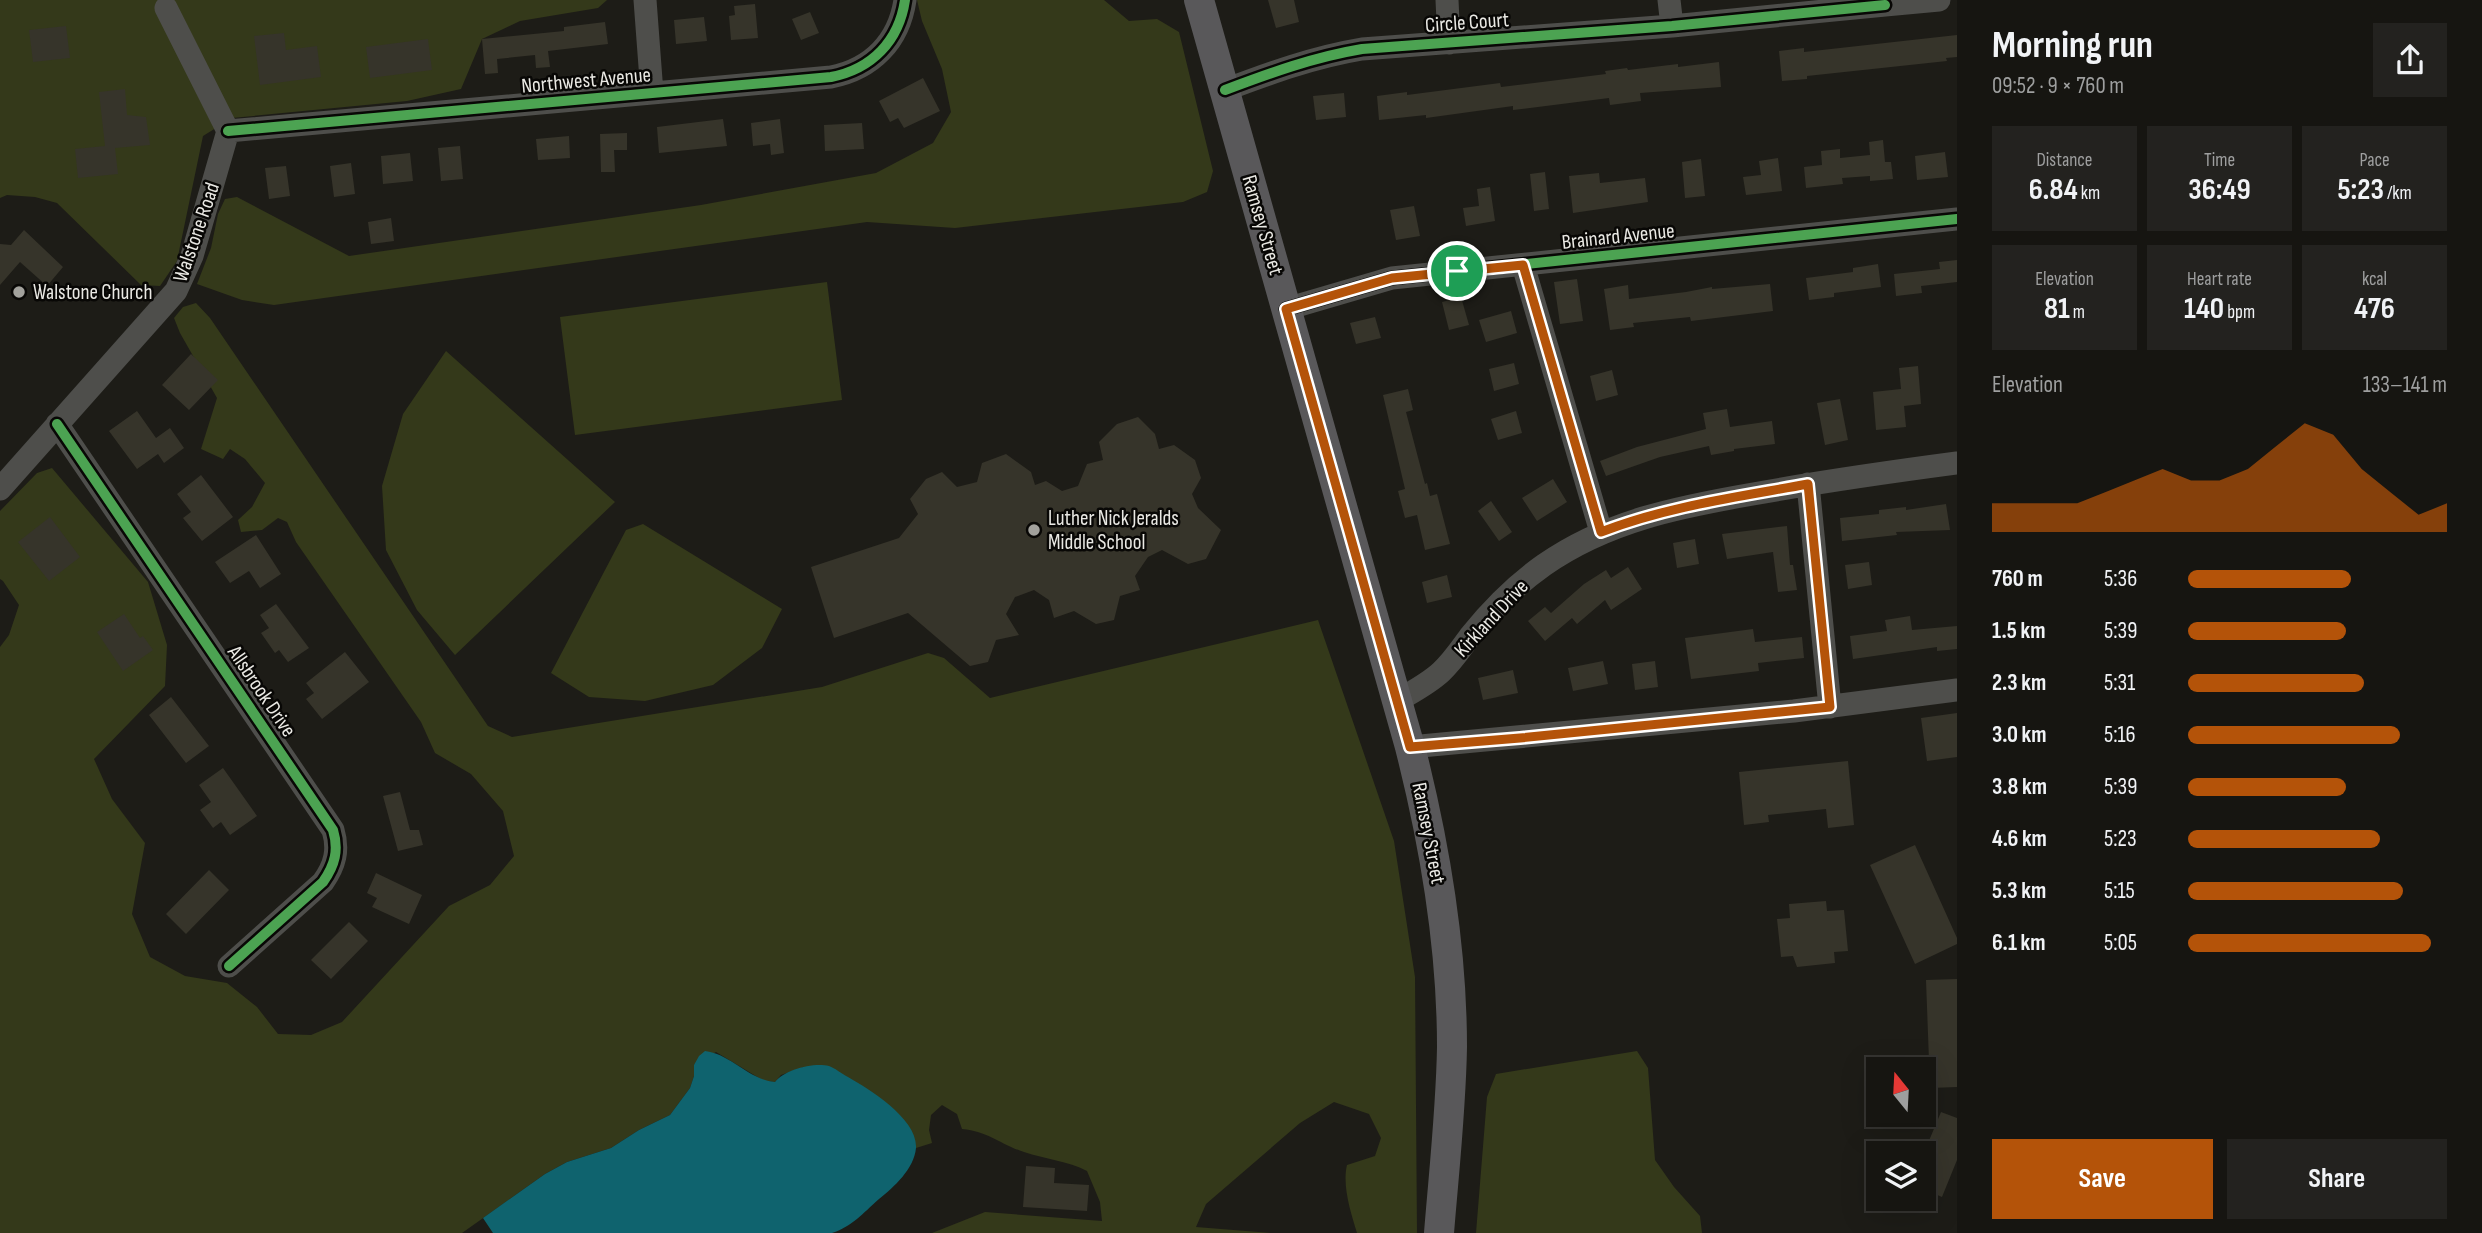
<!DOCTYPE html>
<html lang="en">
<head>
<meta charset="utf-8">
<style>
	body { margin:0; font-family:"Sofia Sans Condensed",sans-serif; background:#23221f; color:#f1f3f6; height:100vh; display:flex; flex-direction:column; font-size:26px; white-space:nowrap }
	* { box-sizing:border-box; margin:0 }
	p { font-size:23px; color:#9e9f9f }
	.icon { flex:none; width:38px; height:38px; fill:none; stroke:currentColor; stroke-width:2; stroke-linecap:round; stroke-linejoin:round }
	.map { position:relative; flex:1; overflow:hidden }
	.side { display:flex; flex-direction:column; background:#161511; width:525px }
	.side>* { flex:none }
	.needle { width:46px; rotate:342deg }
	.controls { position:absolute; left:1866px; top:1057px; display:grid; gap:14px }
	.controls a { display:grid; place-items:center; width:70px; height:70px; border-radius:0px; background:#161511; box-shadow:0 7px 28px #0002,0 0 0 2px #353431; font-size:35px }
	.pin { position:absolute; display:grid; place-items:center; width:60px; height:60px; color:#fff; margin:-30px; border:4px solid #fff; border-radius:50%; box-shadow:0 2px 7px #0007 }
	.round { display:grid; place-items:center; flex:none; width:74px; height:74px; border-radius:0px; background:#23221f }
	.summary { display:flex; align-items:center; justify-content:space-between; height:119px; padding:0 35px }
	h1 { font-size:38px; font-weight:700; line-height:52px }
	.figures { display:grid; grid-template-columns:repeat(3,1fr); gap:10px; height:119px; padding:7px 35px }
	.figures div { display:grid; align-content:center; border-radius:0px; background:#23221f; text-align:center }
	.figures b { font-size:30px; font-weight:700 }
	.figures small { font-size:19px; font-weight:400 }
	.figures p { font-size:19px }
	.chart { height:196px; padding:14px 35px }
	.chart p { display:flex; justify-content:space-between }
	.chart svg { width:100%; height:126px; margin-top:7px; fill:#b45309; opacity:.7 }
	.action { display:flex; gap:14px; margin-top:auto; padding:14px 35px }
	.action a { flex:1; height:80px; border-radius:0px; background:#b45309; color:#fff; font-size:28px; font-weight:700; line-height:80px; text-align:center }
	.action a+a { background:#23221f; color:#f1f3f6 }
	ul { padding:0 35px; list-style:none; font-size:23px }
	li { display:grid; grid-template-columns:112px 84px 1fr; align-items:center; height:52px }
	li i { height:18px; border-radius:9px; background:#b45309 }
	main { display:flex; flex:1; min-height:0 }
	.map>svg:first-child { display:block }
	.green { fill:#34391a }
	.water { fill:#0f636e }
	.building { fill:#36342a }
	.lines { fill:none; stroke-linecap:round; stroke-linejoin:round }
	.minor { stroke:#4e4e4b; stroke-width:23 }
	.major { stroke:#59585a; stroke-width:30 }
	.cycleway-casing { stroke:#080705; stroke-width:15 }
	.cycleway { stroke:#4ca352; stroke-width:10 }
	.route-casing { stroke:#fff; stroke-width:14 }
	.route { stroke:#b45309; stroke-width:9 }
	.poi-dot { fill:#a2a19c; stroke:#080705; stroke-width:2.5 }
	.labels { text-anchor:middle; stroke-width:5; stroke-linejoin:round; paint-order:stroke }
	.street-label { font-size:21px; fill:#eae9e4; stroke:#080705 }
	.poi-label { font-size:21px; fill:#eae9e4; stroke:#080705; text-anchor:start }
</style>
</head>
<body>
<main>
<div class="map">
<svg width="1957" height="1233" viewBox="0 0 1957 1233">
	<rect width="100%" height="100%" fill="#1d1c17"/>
	<path class="green" d="M0,0H607L598,8L520,21L482,39L461,89L407,101L232,118L203,136L177,261L160,286L141,285L57,203L35,197L7,195L0,198Z
		M917,0H1104L1129,21L1157,19L1179,32L1213,171L1207,192L1183,202L955,228L867,222L274,305L242,300L197,284L211,248L218,214L225,199L237,197L349,256L701,205L876,173L933,143L951,112L942,69L922,21Z
		M827,282L842,400L575,435L560,317Z
		M196,303L210,318L488,726L512,737L822,687L928,653L944,658L990,698L1318,620L1394,841L1415,977L1417,1233H1357C1351,1213 1342,1186 1347,1165L1375,1156L1381,1138L1369,1114L1334,1102L1300,1123L1206,1204L1196,1227L1271,1233H932L985,1212L1102,1221L1100,1202L1087,1171C1068,1161 1045,1159 1024,1152C999,1144 990,1132 962,1129L957,1114L942,1105L931,1115L929,1130L932,1143L916,1148L913,1135L804,1067L781,1075L775,1082L764,1081L716,1052L694,1065V1076L690,1088L670,1115L639,1130L611,1148L567,1162L545,1174L462,1233H0V647L9,635L19,605L3,581L0,579V511L37,473L52,468L148,582L167,645L165,686L94,759L112,799L145,843L132,914L150,957L185,976L227,983L257,1007L278,1034L311,1035L342,1022L449,906L490,885L514,856L503,811L471,774L435,753L421,722L296,542L287,522L278,518L262,530L241,532L238,520L252,507L265,483L245,459L230,449L223,459L201,449L217,398L180,333L174,318L183,307Z
		M446,351L615,502L455,655L417,610L386,550L382,486L403,414Z
		M643,524L782,609L762,648L713,685L645,701L589,697L551,673L626,530Z
		M1637,1051L1648,1068L1655,1160L1674,1187L1700,1216L1702,1233H1476L1487,1097L1496,1074Z"/>
	<path class="water" d="M705,1051C731,1054 749,1080 775,1082C784,1070 813,1062 829,1066C835,1068 842,1074 848,1077C869,1089 918,1119 916,1148C914,1169 894,1187 879,1199C862,1214 853,1226 832,1233H493L483,1218L545,1174L567,1162L611,1148L639,1130L670,1115L690,1088L694,1076V1065L699,1056Z"/>
	<path class="building" d="M1268,0H1294L1299,22L1276,28Z
		M755,4L758,38L731,40L729,16L735,15L734,6Z
		M810,12L819,33L801,40L792,19Z
		M704,17L707,41L676,44L674,20Z
		M605,22L608,44L548,51L550,67L536,68L535,55L497,59L498,73L485,74L482,39L564,31V27Z
		M66,26L70,58L33,62L29,30Z
		M284,33L286,50L317,46L321,77L260,85L254,36Z
		M1957,35V57L1946,58L1947,61L1807,76V79L1782,81L1779,51L1804,48V52Z
		M428,39L432,70L370,78L366,47Z
		M1719,62L1721,87L1640,93L1641,101L1610,105L1609,98L1513,110V106L1426,118V115L1379,120L1377,96L1407,92V95L1500,83L1501,87L1606,74L1605,71L1627,68L1628,70L1678,64V67Z
		M923,78L940,111L904,128L898,118L890,122L879,101Z
		M125,89L127,115L146,117L150,145L115,148L118,174L78,178L75,149L105,146L99,92Z
		M1344,93L1346,117L1316,120L1313,96Z
		M723,119L727,146L659,153L657,127Z
		M780,119L784,153L771,155L770,144L753,146L751,123Z
		M862,123L864,149L825,151L824,125Z
		M627,133V150H614L615,172H601L600,134Z
		M569,136L570,158L538,160L536,139Z
		M1883,140L1885,162H1891L1893,179L1870,181V176L1842,178L1843,184L1806,188L1804,167L1822,165L1821,151L1840,149V158L1870,155L1869,142Z
		M460,146L463,179L441,181L438,148Z
		M1945,152L1948,177L1917,180L1915,156Z
		M410,153L413,181L383,184L381,156Z
		M1778,158L1782,191L1746,195L1743,177L1761,175L1759,161Z
		M1701,159L1705,196L1685,198L1682,162Z
		M351,163L355,194L334,197L330,166Z
		M286,166L290,196L269,199L265,168Z
		M1545,172L1549,209L1534,211L1530,174Z
		M1599,173L1600,183L1645,178L1648,202L1573,213L1569,176Z
		M1490,187L1495,221L1466,226L1463,208L1479,206L1477,189Z
		M1414,206L1420,236L1396,240L1390,210Z
		M391,218L394,241L371,244L368,222Z
		M24,230L63,267L47,286L20,262L0,285V244L11,245Z
		M1957,260V282L1921,286L1922,293L1896,296L1894,274L1940,269L1939,262Z
		M1878,264L1881,287L1834,293V297L1809,300L1806,278L1853,272V268Z
		M1577,279L1583,321L1560,324L1554,282Z
		M1770,284L1773,311L1691,321L1690,317L1633,323L1634,327L1610,330L1604,289L1628,285L1629,299L1686,292L1712,287V289Z
		M1461,297L1469,325L1449,330L1442,302Z
		M1511,311L1517,333L1486,342L1479,320Z
		M1375,317L1381,338L1356,344L1350,323Z
		M191,354L218,380L189,410L162,385Z
		M1514,363L1519,384L1494,391L1489,369Z
		M1918,366L1921,404L1904,406L1906,427L1876,430L1873,392L1901,389L1899,368Z
		M1612,370L1618,395L1596,401L1590,376Z
		M1408,389L1413,410L1406,412L1425,484L1427,483L1430,496L1437,494L1450,544L1425,550L1417,515L1405,518L1398,491L1405,489L1383,395Z
		M1840,399L1848,440L1825,445L1817,403Z
		M1727,409L1730,427L1772,421L1775,444L1734,449V451L1711,455L1709,446L1660,457L1606,476L1600,461L1637,447L1706,429L1703,413Z
		M137,411L156,438L170,428L184,448L164,463L158,454L137,469L109,431Z
		M1516,411L1522,433L1498,440L1491,419Z
		M1138,417L1155,434L1159,449L1174,445L1195,460L1201,478L1192,494L1198,508L1221,530L1206,559L1188,564L1162,550L1148,557L1135,576L1140,590L1120,596L1114,620L1096,624L1074,611L1054,618L1049,600L1034,590L1015,597L1006,614L1019,635L996,640L988,662L970,666L908,613L834,638L811,567L899,538L918,514L910,499L926,479L942,472L957,487L977,482L982,463L1006,454L1031,472L1035,485L1046,481L1062,491L1078,486L1087,464L1103,460L1099,442L1117,424Z
		M201,475L233,517L202,541L183,518L191,512L177,494Z
		M1553,479L1567,502L1537,521L1522,498Z
		M1491,501L1512,532L1499,541L1478,511Z
		M1946,504L1950,530L1896,532L1897,535L1842,541L1840,518L1879,514V510L1906,507V510Z
		M50,517L80,557L49,581L18,542Z
		M1787,526L1790,565H1793L1797,590L1778,592L1773,552L1727,559L1722,534Z
		M256,535L281,574L260,588L249,571L230,583L215,562Z
		M1695,539L1699,564L1677,568L1673,543Z
		M1869,562L1872,585L1848,589L1845,565Z
		M1628,567L1642,589L1611,610L1605,600L1577,624L1572,618L1545,641L1528,621L1545,607L1551,613L1584,584L1606,570L1611,578Z
		M1447,575L1452,597L1427,603L1422,582Z
		M276,604L309,648L288,662L279,650L275,653L261,633L269,628L260,615Z
		M124,614L140,638L143,636L153,650L123,671L97,632Z
		M1910,616L1912,630L1957,626V649L1937,651V647L1853,659L1850,636L1887,631L1885,620Z
		M1753,629L1755,642L1802,637L1804,658L1758,663L1759,671L1691,679L1685,638Z
		M345,652L369,682L322,719L306,699L314,693L306,683Z
		M1603,661L1608,684L1573,691L1568,668Z
		M1655,661L1658,687L1635,690L1632,664Z
		M1513,670L1518,693L1483,700L1478,678Z
		M171,697L209,746L186,763L149,715Z
		M1957,713V757L1927,761L1921,718Z
		M1848,761L1854,825L1828,828L1826,809L1768,815L1769,822L1744,825L1739,772Z
		M223,768L257,816L230,835L221,822L213,828L200,810L211,802L199,785Z
		M400,792L410,830H419L423,845L398,851L383,796Z
		M1915,845L1957,938V944L1915,964L1870,865Z
		M209,870L229,890L186,934L166,914Z
		M376,873L422,895L409,924L372,907L377,898L367,893Z
		M1826,901L1827,911L1844,910L1848,951L1834,952L1835,963L1797,967L1793,956L1781,957L1777,919L1790,918L1789,904Z
		M349,922L368,941L331,979L311,960Z
		M1957,979V1087L1930,1088L1926,980Z
		M1941,1112L1957,1118V1160L1942,1197L1923,1189V1155Z
		M1026,1166L1055,1168L1054,1183L1089,1185L1087,1211L1023,1207Z"/>
	<g class="lines">
		<path class="minor" d="M645,0L652,93
			M1447,0L1449,43
			M1669,0L1672,26
			M1885,0V5L1939,0
			M1225,90C1270,73 1314,57 1362,49L1672,26L1885,5
			M228,131L831,77C872,69 899,41 905,0
			M1523,265L1601,532
			M1286,309L1392,278L1957,219
			M57,424L333,830C339,850 335,865 323,882L229,966
			M1808,484L1830,707
			M0,489L176,291L192,256L228,131L166,8
			M1397,701C1412,692 1428,684 1441,672C1453,661 1462,647 1471,635C1492,609 1517,584 1544,565C1607,521 1678,507 1753,494C1820,482 1889,472 1957,463
			M1410,747L1794,711L1957,690"/>
		<path class="major" d="M1199,0L1410,747C1435,845 1452,945 1452,1047C1451,1109 1444,1171 1439,1233"/>
		<g class="cycleway-casing">
			<path id="cycleway" d="M1225,90C1270,73 1314,57 1362,49L1672,26L1885,5
				M228,131L831,77C872,69 899,41 905,0
				M1286,309L1392,278L1957,219
				M57,424L333,830C339,850 335,865 323,882L229,966"/>
		</g>
		<use href="#cycleway" class="cycleway"/>
	</g>
	<g class="lines">
		<g class="route-casing">
			<path id="route" d="M1523,265L1601,532C1668,506 1738,497 1808,484L1830,707L1520,738L1410,747L1286,309L1392,278Z"/>
		</g>
		<use href="#route" class="route"/>
	</g>
	<g class="poi-dot">
		<circle cx="19" cy="292" r="7"/>
		<circle cx="1034" cy="530" r="7"/>
	</g>
	<g class="labels">
		<g class="street-label">
			<text transform="translate(1467 22) rotate(-4)" y="7">Circle Court</text>
			<text transform="translate(586 80) rotate(-5)" y="7">Northwest Avenue</text>
			<text transform="translate(1263 225) rotate(74)" y="7">Ramsey Street</text>
			<text transform="translate(196 232) rotate(-71)" y="7">Walstone Road</text>
			<text transform="translate(1618 236) rotate(-6)" y="7">Brainard Avenue</text>
			<text transform="translate(1491 618) rotate(-47)" y="7">Kirkland Drive</text>
			<text transform="translate(262 691) rotate(56)" y="7">Allsbrook Drive</text>
			<text transform="translate(1429 833) rotate(79)" y="7">Ramsey Street</text>
		</g>
		<g class="poi-label">
			<text x="33" y="299">Walstone Church</text>
			<text x="1048" y="525">Luther Nick Jeralds<tspan x="1048" dy="24">Middle School</tspan></text>
		</g>
	</g>
</svg>
<div class="controls">
<a><svg class="needle" viewBox="-14 -14 28 28"><path d="M0-13l5 13h-10z" fill="#e53935"/><path d="M0 13l5-13h-10z" fill="#9e9f9f"/></svg></a>
<a><svg class="icon" aria-label="layers" viewBox="0 0 24 24"><path d="M12 4l9 5-9 5-9-5zM3 14l9 5 9-5"/></svg></a>
</div>
<div class="pin" style="left:1457px;top:271px;background:#1e9e55"><svg class="icon" aria-label="arrive" viewBox="0 0 24 24"><path d="M6 21V4h12l-3 4 3 4H6"/></svg></div>
</div>
<section class="side">
<div class="summary"><div><h1>Morning run</h1><p>09:52 · 9 × 760 m</p></div><a class="round"><svg class="icon" aria-label="share" viewBox="0 0 24 24"><path d="M12 15V3M7 8l5-5 5 5M5 13v7h14v-7"/></svg></a></div>
<div class="figures">
<div><p>Distance</p><b>6.84<small> km</small></b></div>
<div><p>Time</p><b>36:49</b></div>
<div><p>Pace</p><b>5:23<small> /km</small></b></div>
</div>
<div class="figures">
<div><p>Elevation</p><b>81<small> m</small></b></div>
<div><p>Heart rate</p><b>140<small> bpm</small></b></div>
<div><p>kcal</p><b>476</b></div>
</div>
<div class="chart"><p><span>Elevation</span>133–141 m</p>
<svg viewBox="0 0 160 44" preserveAspectRatio="none"><path d="M0 44V34L10 34L20 34L30 34L40 30L50 26L60 22L70 26L80 26L90 22L100 14L110 6L120 10L130 22L140 30L150 38L160 34V44z"/></svg>
</div>
<ul>
<li><b>760 m</b>5:36<i style="width:63%"></i></li>
<li><b>1.5 km</b>5:39<i style="width:61%"></i></li>
<li><b>2.3 km</b>5:31<i style="width:68%"></i></li>
<li><b>3.0 km</b>5:16<i style="width:82%"></i></li>
<li><b>3.8 km</b>5:39<i style="width:61%"></i></li>
<li><b>4.6 km</b>5:23<i style="width:74%"></i></li>
<li><b>5.3 km</b>5:15<i style="width:83%"></i></li>
<li><b>6.1 km</b>5:05<i style="width:94%"></i></li>
</ul>
<div class="action"><a>Save</a><a>Share</a></div>
</section>
</main>
</body>
</html>
